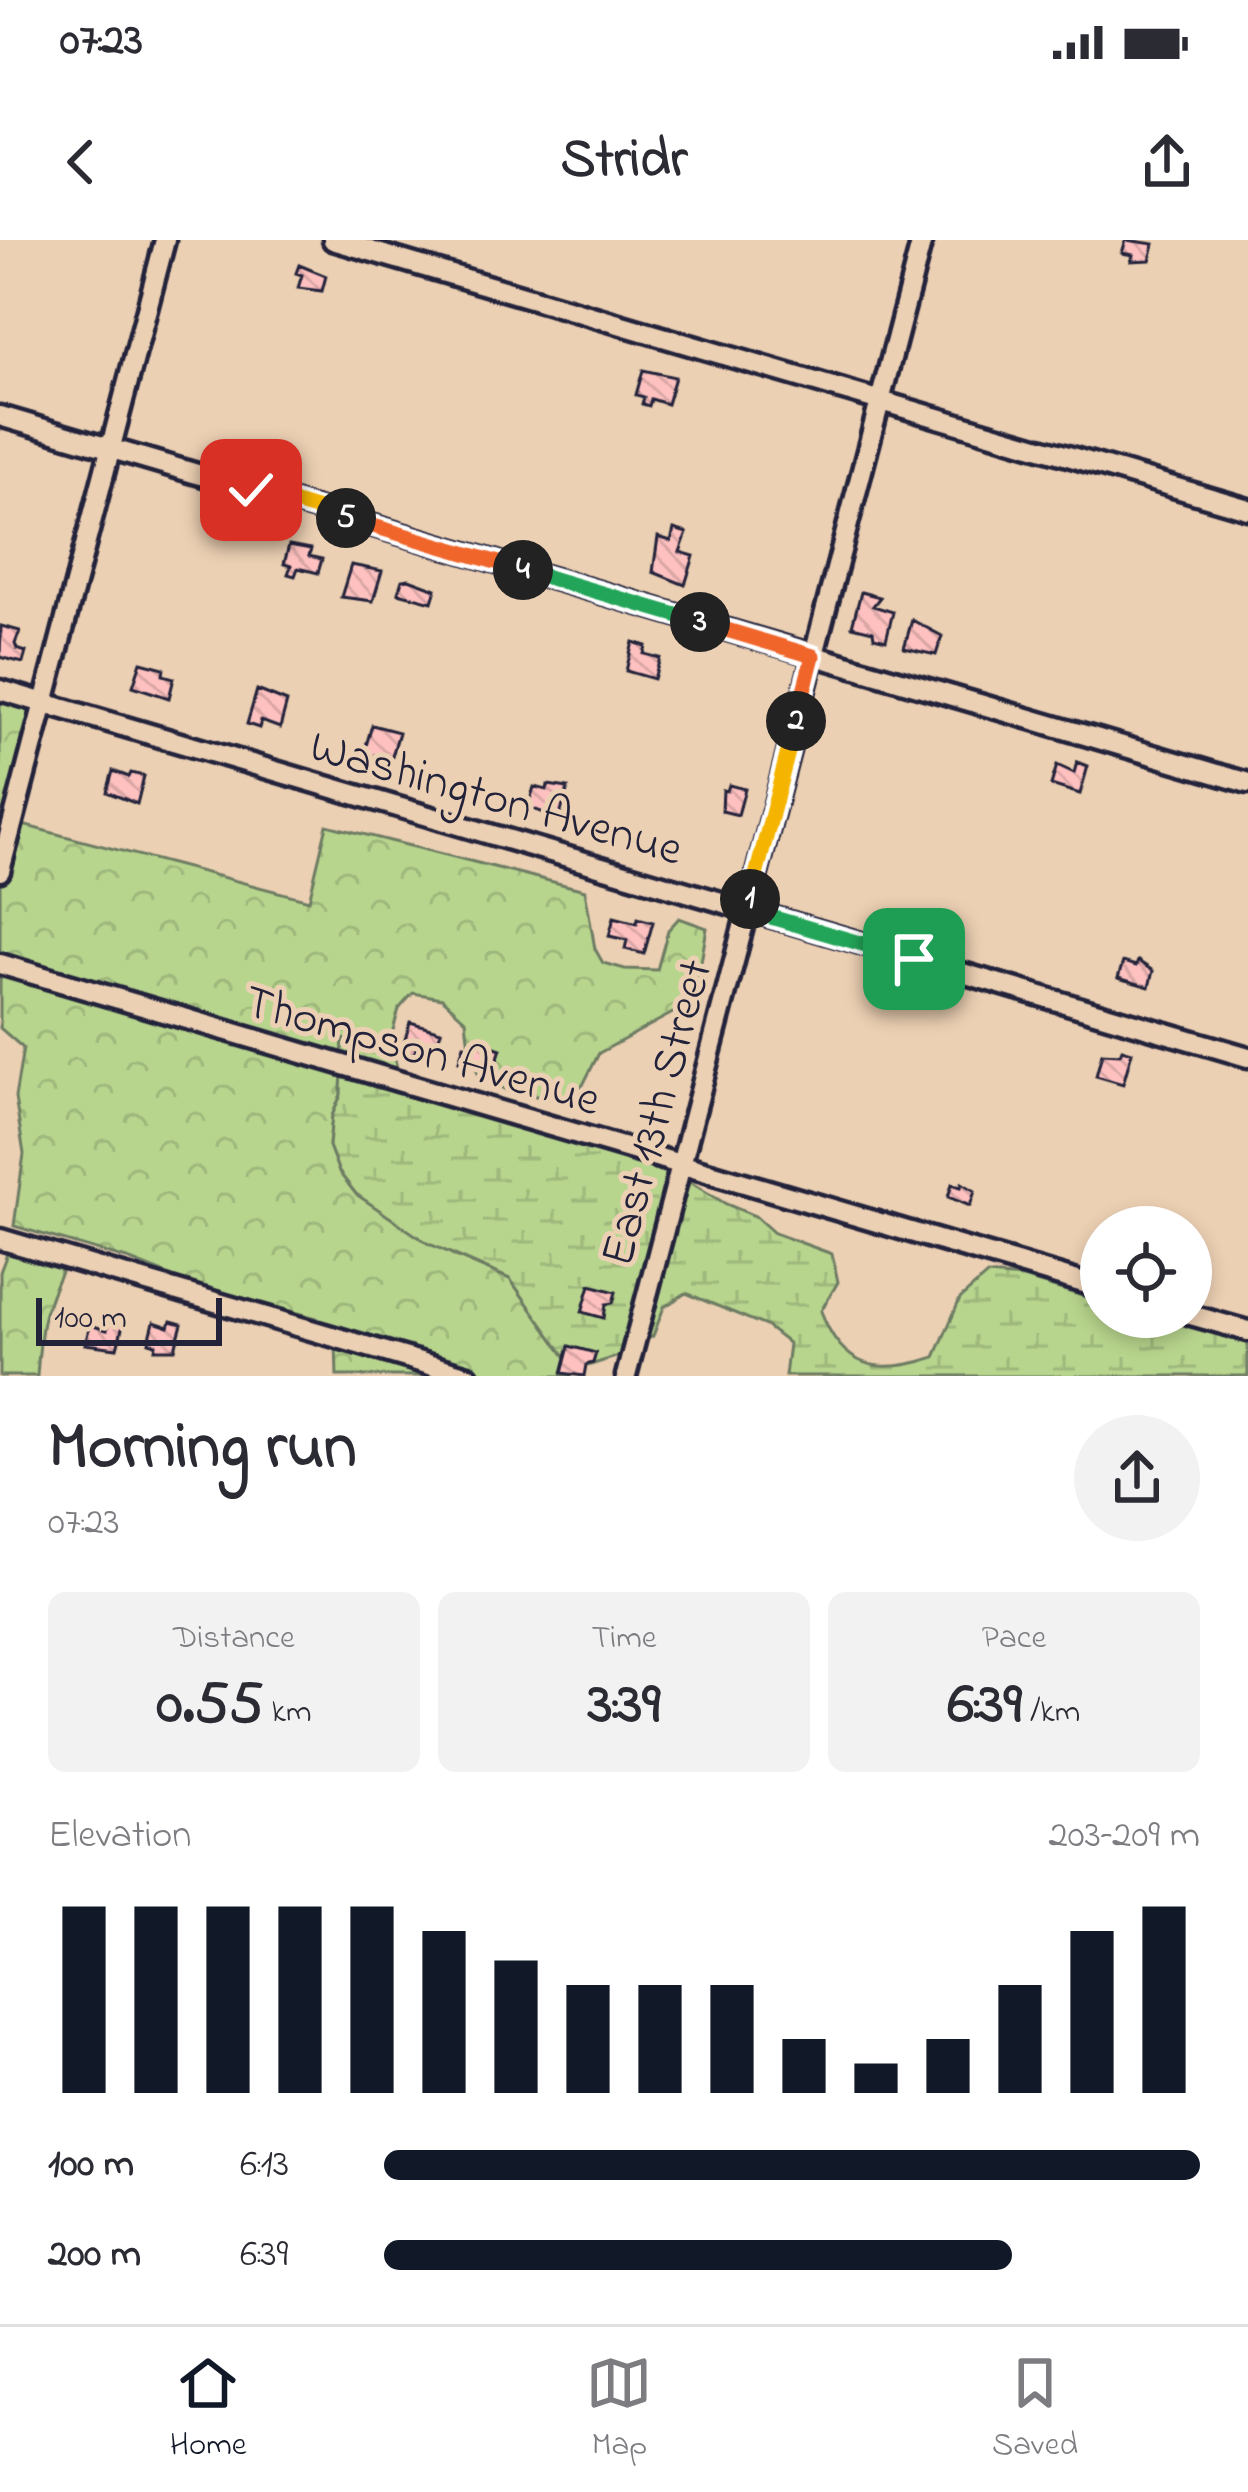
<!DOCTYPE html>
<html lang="en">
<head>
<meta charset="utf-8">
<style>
	body { margin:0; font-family:"Indie Flower",sans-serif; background:#f2f2f3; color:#2b2b33; height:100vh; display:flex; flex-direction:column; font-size:45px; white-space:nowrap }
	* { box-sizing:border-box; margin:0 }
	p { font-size:39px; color:#7c7c81 }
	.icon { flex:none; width:66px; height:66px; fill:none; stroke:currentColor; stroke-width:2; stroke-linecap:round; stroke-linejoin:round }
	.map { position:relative; height:1136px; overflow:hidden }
	.drawer { display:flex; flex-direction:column; background:#fff; flex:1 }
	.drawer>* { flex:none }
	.fabs { position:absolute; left:1080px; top:966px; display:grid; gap:24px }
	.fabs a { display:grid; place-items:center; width:132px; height:132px; border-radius:50%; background:#fff; box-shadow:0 6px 18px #0003; font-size:60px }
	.scale { position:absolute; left:36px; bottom:30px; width:186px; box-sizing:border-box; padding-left:12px; border:6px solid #22223b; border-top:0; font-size:33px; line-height:42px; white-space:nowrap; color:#22223b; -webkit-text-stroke:9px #ecd0b3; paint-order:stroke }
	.pin { position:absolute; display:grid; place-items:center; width:102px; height:102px; color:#fff; margin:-51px; border-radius:24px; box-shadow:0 6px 18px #0006 }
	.km { position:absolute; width:60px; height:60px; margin:-30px; border-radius:50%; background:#222; color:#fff; font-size:33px; line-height:60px; text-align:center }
	.round { display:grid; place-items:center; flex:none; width:126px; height:126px; border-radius:63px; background:#f2f2f3 }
	.overview { display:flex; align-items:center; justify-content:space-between; height:204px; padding:0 48px }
	h1 { font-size:66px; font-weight:700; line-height:90px }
	.metrics { display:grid; grid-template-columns:repeat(3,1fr); gap:18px; height:204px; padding:12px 48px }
	.metrics div { display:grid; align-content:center; border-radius:18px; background:#f2f2f3; text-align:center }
	.metrics b { font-size:60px; font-weight:700 }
	.metrics small { font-size:33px; font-weight:400 }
	.metrics p { font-size:33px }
	.chart { height:336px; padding:24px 48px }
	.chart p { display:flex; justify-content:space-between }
	.chart svg { width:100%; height:216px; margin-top:12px; stroke:#111827; stroke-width:6 }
	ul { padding:0 48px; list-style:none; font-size:39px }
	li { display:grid; grid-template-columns:192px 144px 1fr; align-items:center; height:90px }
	li i { height:30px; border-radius:15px; background:#111827 }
	.status { display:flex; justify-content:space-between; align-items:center; height:84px; padding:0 60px; background:#fff; direction:ltr }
	.status svg { height:33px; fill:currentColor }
	header { display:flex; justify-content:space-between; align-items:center; height:156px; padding:0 48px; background:#fff; font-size:54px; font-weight:700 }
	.tab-bar { display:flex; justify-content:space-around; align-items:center; height:168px; border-top:3px solid #e1e1e2; background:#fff; font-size:33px; color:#7c7c81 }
	.tab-bar a { display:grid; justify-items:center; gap:6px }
	.tab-bar .on { color:#111827 }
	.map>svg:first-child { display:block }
	.forest { fill:url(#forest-crowns); stroke:#6d7c64; stroke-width:3 }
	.wetland { fill:url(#wetland-marsh); stroke:#6d7c64; stroke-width:3 }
	.building { fill:url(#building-back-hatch); stroke:#22223b; stroke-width:3 }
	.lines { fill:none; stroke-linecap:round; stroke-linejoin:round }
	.minor-casing { stroke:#22223b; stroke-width:27 }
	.minor { stroke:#ecd0b3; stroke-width:18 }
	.split-1-casing { stroke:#fff; stroke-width:24 }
	.split-2-casing { stroke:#fff; stroke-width:24 }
	.split-3-casing { stroke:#fff; stroke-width:24 }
	.split-4-casing { stroke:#fff; stroke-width:24 }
	.split-5-casing { stroke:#fff; stroke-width:24 }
	.split-6-casing { stroke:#fff; stroke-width:24 }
	.split-1 { stroke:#22a559; stroke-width:15 }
	.split-2 { stroke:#f5b400; stroke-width:15 }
	.split-3 { stroke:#f0652b; stroke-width:15 }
	.split-4 { stroke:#22a559; stroke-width:15 }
	.split-5 { stroke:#f0652b; stroke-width:15 }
	.split-6 { stroke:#f5b400; stroke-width:15 }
	.labels { text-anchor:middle; stroke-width:10; stroke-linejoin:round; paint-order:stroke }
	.street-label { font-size:48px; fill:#22223b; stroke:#ecd0b3 }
</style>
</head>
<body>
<div class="status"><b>07:23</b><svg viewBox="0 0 49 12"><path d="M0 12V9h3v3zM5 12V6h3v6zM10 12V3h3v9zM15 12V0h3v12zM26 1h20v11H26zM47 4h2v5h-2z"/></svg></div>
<header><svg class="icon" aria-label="back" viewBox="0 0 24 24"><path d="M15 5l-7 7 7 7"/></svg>Stridr<svg class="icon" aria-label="share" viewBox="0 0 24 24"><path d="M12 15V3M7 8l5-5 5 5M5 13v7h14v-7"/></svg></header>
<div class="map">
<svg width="1248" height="1136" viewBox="0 0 1248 1136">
	<defs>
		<pattern id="forest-crowns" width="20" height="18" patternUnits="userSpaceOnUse" patternTransform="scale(3)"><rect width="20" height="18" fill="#b8d58d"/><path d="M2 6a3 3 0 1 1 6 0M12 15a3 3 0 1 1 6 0" fill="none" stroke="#9eb77b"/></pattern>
		<pattern id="wetland-marsh" width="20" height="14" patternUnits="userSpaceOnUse" patternTransform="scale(3)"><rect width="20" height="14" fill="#b8d58d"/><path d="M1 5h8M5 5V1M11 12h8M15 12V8" fill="none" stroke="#9eb77b"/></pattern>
		<pattern id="building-back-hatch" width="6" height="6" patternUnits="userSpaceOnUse" patternTransform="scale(3)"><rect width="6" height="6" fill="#fec1bf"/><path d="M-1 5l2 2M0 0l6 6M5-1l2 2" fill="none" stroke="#d9a6a5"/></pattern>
	</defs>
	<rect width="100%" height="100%" fill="#ecd0b3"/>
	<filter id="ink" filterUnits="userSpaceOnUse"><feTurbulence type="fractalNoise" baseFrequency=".00833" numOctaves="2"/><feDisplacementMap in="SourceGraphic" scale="24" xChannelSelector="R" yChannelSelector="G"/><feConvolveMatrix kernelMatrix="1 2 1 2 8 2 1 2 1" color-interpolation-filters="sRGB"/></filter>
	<g filter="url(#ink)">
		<path class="forest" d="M0,453L48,467L11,582L309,660L327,585L585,650L595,709L603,723L625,729L657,730L668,690L679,678L707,688L698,739L682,768L599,813L583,845L561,859L512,853L479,836L469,808L466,780L442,758L413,753L399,769L389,804L368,806L343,800L341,855L332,876L329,905L339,932L356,954L455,1016L510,1039L575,1130L572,1136H337L336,1104L317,1078L188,1043L130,1020L14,986L24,914L15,858L23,808L0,788Z
			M8,1011L63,1028C41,1072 41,1088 37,1136H0V1032Z"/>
		<path class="wetland" d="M343,799L368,806L389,804L390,799L398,832L412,850L502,883L539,890L663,926L726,964L755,976L774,993L832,1014L838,1042L821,1071C842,1129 879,1136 935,1117L960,1059L987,1035L1023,1038L1086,1057L1101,1033V1077H1191L1248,1090V1136H785L789,1104L766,1086L686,1053L664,1067L653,1096L645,1101L626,1099L622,1115L575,1130L510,1039L427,1003L356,954L339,932L329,906L332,876L341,855Z"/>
		<path class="building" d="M1126,0L1154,4L1150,20L1131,21L1133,15L1122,13Z
			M299,25L326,36L322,51L298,48L302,35L296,33Z
			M643,130L675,137L667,164L651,159L649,166L642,164L644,157L636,155Z
			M674,289L687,293L680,312L694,316L685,345L653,332L658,297L671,301Z
			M289,305L311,309L309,316L322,319L318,333L298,328L295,336L288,334L291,326L284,324Z
			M351,325L382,331L373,361L341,357Z
			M409,339L436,349L432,362L398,353L402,340Z
			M861,352L880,357L873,366L893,372L886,400L874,397L873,391L852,386Z
			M912,380L942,396L936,415L904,408Z
			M1,386L20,391L15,404L17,409L26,412L23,423L0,417Z
			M633,402L646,406L644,414L660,418L654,439L626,431Z
			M141,422L164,428L163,435L174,438L169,458L133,446Z
			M257,450L287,462L280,488L261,481L259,488L247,484Z
			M372,485L399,492L391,520L375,515L372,526L361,523Z
			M1077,522L1088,526L1080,554L1051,545L1057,525L1074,533Z
			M113,531L129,537L131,533L144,536L137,564L107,552Z
			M548,545L568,548L559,579L528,567L534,547L547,550Z
			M729,545L745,549L738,575L722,571L723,550L727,551Z
			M614,677L637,683L638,678L653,682L644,714L625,709L627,700L609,696Z
			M1138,721L1153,731L1149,747L1118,738L1123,722L1136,726Z
			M410,782L441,791L437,805L419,800L414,814L402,810Z
			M474,800L501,809L495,826L476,820L470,825L459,821L464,805L472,807Z
			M1122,809L1132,812L1123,844L1096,836L1102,813L1120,814Z
			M962,943L975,951L970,966L948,957L952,944L961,947Z
			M590,1045L616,1052L613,1063L606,1064L604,1078L582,1072Z
			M109,1081L123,1085L117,1108L85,1104L90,1085L107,1090Z
			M171,1081L182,1084L175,1109H155L156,1104L149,1102L154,1082L169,1087Z
			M569,1106L596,1113L593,1123L586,1125L584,1136L562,1133Z"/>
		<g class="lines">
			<g class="minor-casing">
				<path id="minor" d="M333,0L1248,269
					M0,176L1248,543
					M0,450L1248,817
					M0,631L165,0
					M0,724L1101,1048
					M0,999L468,1136
					M1191,1075L1248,1091
					M626,1136L922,0"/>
			</g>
			<use href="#minor" class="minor"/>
		</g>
	</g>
	<g class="lines" filter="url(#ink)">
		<g class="split-1-casing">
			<path id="split-1" d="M750,659L747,670L914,719"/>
		</g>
		<g class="split-2-casing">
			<path id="split-2" d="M750,659L796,481"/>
		</g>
		<g class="split-3-casing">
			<path id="split-3" d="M700,382L813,416L796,481"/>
		</g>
		<g class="split-4-casing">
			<path id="split-4" d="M523,330L700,382"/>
		</g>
		<g class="split-5-casing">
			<path id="split-5" d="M346,278L523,330"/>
		</g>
		<g class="split-6-casing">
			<path id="split-6" d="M251,250L346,278"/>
		</g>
		<use href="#split-1" class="split-1"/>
		<use href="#split-2" class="split-2"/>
		<use href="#split-3" class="split-3"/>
		<use href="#split-4" class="split-4"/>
		<use href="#split-5" class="split-5"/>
		<use href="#split-6" class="split-6"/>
	</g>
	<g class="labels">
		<g class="street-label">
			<text transform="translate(497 555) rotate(16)" y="17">Washington Avenue</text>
			<text transform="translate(423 808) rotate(16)" y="17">Thompson Avenue</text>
			<text transform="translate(654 872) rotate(-75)" y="17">East 13th Street</text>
		</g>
	</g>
</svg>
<div class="fabs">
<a><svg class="icon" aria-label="locate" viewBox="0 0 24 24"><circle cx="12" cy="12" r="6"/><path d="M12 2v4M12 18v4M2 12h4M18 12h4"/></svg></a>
</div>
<div class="scale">100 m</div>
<div class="pin" style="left:914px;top:719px;background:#1e9e55"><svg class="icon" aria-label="arrive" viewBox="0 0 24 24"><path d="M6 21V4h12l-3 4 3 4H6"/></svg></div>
<div class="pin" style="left:251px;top:250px;background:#d93025"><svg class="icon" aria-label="check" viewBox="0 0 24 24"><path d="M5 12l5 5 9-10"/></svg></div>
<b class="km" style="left:750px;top:659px">1</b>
<b class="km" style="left:796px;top:481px">2</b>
<b class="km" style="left:700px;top:382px">3</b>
<b class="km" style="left:523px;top:330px">4</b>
<b class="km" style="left:346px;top:278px">5</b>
</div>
<section class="drawer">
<div class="overview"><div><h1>Morning run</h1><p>07:23</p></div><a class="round"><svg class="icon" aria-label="share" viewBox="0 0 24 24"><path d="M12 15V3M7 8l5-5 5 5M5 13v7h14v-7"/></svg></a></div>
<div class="metrics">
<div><p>Distance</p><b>0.55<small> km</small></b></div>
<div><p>Time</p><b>3:39</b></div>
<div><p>Pace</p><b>6:39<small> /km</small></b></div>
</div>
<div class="chart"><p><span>Elevation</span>203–209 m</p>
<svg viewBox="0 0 160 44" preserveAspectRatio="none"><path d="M5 44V6M15 44V6M25 44V6M35 44V6M45 44V6M55 44V11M65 44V17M75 44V22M85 44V22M95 44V22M105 44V33M115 44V38M125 44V33M135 44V22M145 44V11M155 44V6"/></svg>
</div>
<ul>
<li><b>100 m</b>6:13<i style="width:100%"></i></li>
<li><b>200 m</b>6:39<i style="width:77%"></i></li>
</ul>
</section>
<nav class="tab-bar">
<a class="on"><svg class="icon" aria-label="home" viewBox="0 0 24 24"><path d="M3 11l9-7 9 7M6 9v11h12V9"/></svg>Home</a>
<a><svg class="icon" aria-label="map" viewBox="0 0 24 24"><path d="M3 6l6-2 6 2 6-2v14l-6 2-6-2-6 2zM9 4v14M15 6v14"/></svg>Map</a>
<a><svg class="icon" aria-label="saved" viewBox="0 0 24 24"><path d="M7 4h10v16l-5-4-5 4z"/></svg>Saved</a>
</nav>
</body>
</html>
